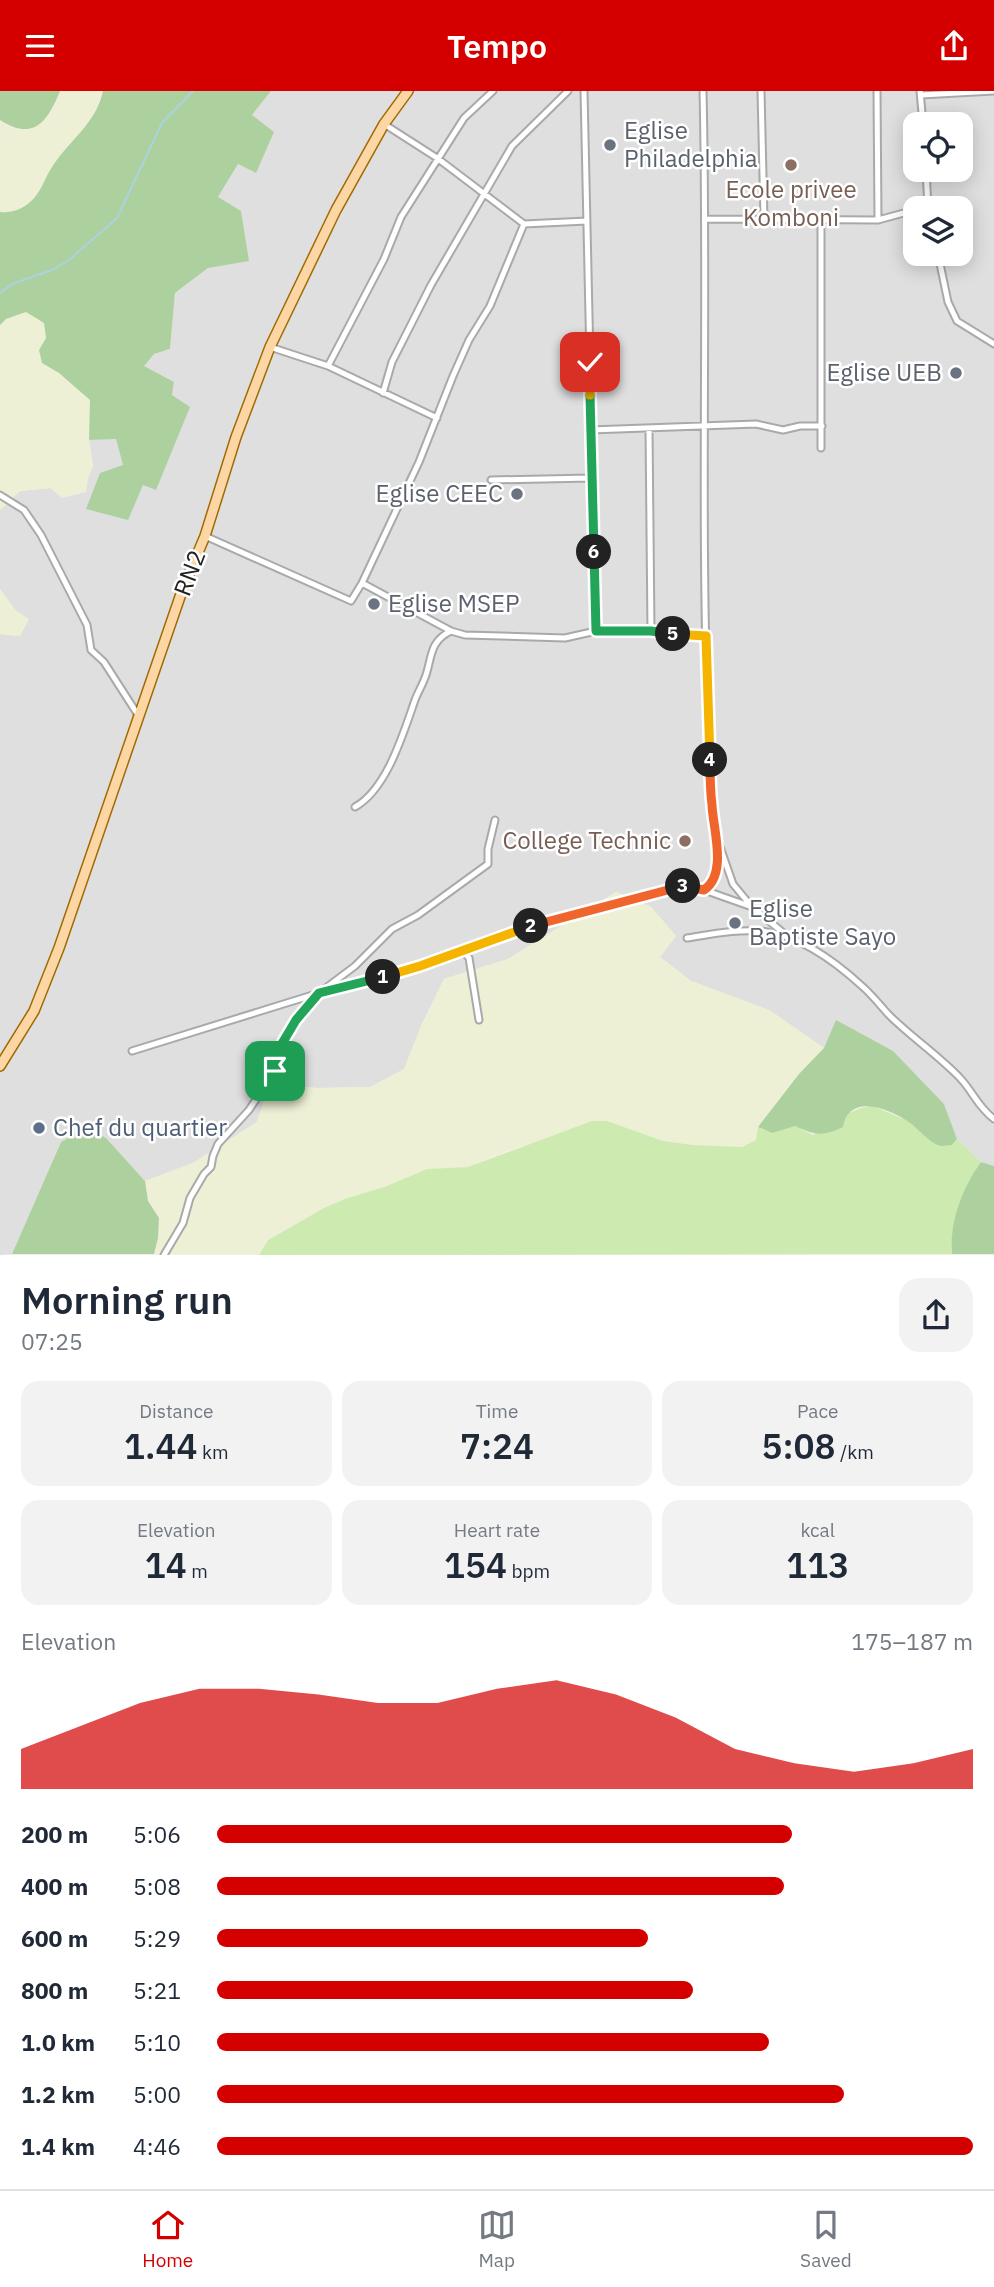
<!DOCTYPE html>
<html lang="en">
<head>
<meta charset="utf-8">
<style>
	body { margin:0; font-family:"IBM Plex Sans",sans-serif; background:#f2f2f3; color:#1f2937; height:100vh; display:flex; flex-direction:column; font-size:26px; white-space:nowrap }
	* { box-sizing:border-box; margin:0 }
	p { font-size:23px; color:#747a83 }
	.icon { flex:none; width:38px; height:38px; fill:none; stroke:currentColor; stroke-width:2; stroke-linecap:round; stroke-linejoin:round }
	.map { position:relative; height:1164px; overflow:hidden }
	.side { display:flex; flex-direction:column; background:#fff; flex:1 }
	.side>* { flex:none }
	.fabs { position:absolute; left:903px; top:21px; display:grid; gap:14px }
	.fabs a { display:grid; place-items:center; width:70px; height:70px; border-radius:14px; background:#fff; box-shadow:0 4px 18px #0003; font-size:35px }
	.pin { position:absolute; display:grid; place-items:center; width:60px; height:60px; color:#fff; margin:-30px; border-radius:14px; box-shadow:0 4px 10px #0006 }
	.km { position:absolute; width:35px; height:35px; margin:-18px; border-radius:50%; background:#222; color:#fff; font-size:19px; line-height:35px; text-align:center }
	.round { display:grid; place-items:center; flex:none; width:74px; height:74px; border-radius:21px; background:#f2f2f3 }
	.overview { display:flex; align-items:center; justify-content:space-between; height:119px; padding:0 21px }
	h1 { font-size:38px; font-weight:600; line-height:52px }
	.metrics { display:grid; grid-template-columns:repeat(3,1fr); gap:10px; height:119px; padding:7px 21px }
	.metrics div { display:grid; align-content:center; border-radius:18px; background:#f2f2f3; text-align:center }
	.metrics b { font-size:35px; font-weight:600 }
	.metrics small { font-size:19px; font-weight:400 }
	.metrics p { font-size:19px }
	.chart { height:196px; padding:14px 21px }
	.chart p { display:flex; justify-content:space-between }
	.chart svg { width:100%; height:126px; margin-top:7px; fill:#d40000; opacity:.7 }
	ul { padding:0 21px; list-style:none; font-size:23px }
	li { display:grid; grid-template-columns:112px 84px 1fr; align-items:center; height:52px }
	li i { height:18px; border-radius:9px; background:#d40000 }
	header { display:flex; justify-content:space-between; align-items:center; height:91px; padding:0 21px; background:#d40000; color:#fff; font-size:32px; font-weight:600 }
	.dock { display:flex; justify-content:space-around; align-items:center; height:98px; border-top:2px solid #e0e1e3; background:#fff; font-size:19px; color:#747a83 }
	.dock a { display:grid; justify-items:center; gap:4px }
	.dock .current { color:#d40000 }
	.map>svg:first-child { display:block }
	.residential { fill:#e0dfdf; fill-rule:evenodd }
	.farmland { fill:#eef0d5 }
	.grass { fill:#cdebb0 }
	.forest { fill:#add19e }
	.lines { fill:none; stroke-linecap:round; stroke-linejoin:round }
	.stream { stroke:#aad3df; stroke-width:2 }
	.minor-casing { stroke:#a9a9a9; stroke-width:9 }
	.primary-casing { stroke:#a06b00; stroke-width:12 }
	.minor { stroke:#fff; stroke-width:5 }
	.primary { stroke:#fcd6a4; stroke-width:9 }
	.split-1-casing { stroke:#fff; stroke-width:14 }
	.split-2-casing { stroke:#fff; stroke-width:14 }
	.split-3-casing { stroke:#fff; stroke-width:14 }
	.split-4-casing { stroke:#fff; stroke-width:14 }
	.split-5-casing { stroke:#fff; stroke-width:14 }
	.split-6-casing { stroke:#fff; stroke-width:14 }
	.split-7-casing { stroke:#fff; stroke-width:14 }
	.split-8-casing { stroke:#fff; stroke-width:14 }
	.split-1 { stroke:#22a559; stroke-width:9 }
	.split-2 { stroke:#f5b400; stroke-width:9 }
	.split-3 { stroke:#f0652b; stroke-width:9 }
	.split-4 { stroke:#f0652b; stroke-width:9 }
	.split-5 { stroke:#f5b400; stroke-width:9 }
	.split-6 { stroke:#22a559; stroke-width:9 }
	.split-7 { stroke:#22a559; stroke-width:9 }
	.split-8 { stroke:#f5b400; stroke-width:9 }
	.worship-dot { fill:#6b7280; stroke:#fff; stroke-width:2.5 }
	.education-dot { fill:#8d6e63; stroke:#fff; stroke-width:2.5 }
	.service-dot { fill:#5c6f8a; stroke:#fff; stroke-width:2.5 }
	.labels { text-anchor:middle; stroke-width:5; stroke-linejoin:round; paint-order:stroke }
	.worship-label { font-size:24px; fill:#5b616d; stroke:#fff; text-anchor:start }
	.education-label { font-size:24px; fill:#785e54; stroke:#fff }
	.street-label { font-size:24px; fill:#222; stroke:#fff }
	.service-label { font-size:24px; fill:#4e5e75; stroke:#fff; text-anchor:start }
</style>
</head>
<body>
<header><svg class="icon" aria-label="menu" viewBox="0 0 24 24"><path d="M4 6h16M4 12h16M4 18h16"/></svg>Tempo<svg class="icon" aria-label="share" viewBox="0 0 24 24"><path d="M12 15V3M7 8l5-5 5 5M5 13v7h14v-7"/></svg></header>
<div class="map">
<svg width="994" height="1164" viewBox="0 0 994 1164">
	<rect width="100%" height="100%" fill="#f2efe9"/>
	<path class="residential" d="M271,0H994V1075L981,1071L957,1048L944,1013L824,957L769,919L691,890L660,866L676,845L651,816L616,801L508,868L444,888L422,933L404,978L371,996L317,997L270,992L257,1031L193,1072L145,1090L107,1048L61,1051L12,1163L0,1164V543L20,545L15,519L0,498V419L20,400L50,397L88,387L93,375L89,349L116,347L123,374L143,394L157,398L174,291L143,275L154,263L170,258L175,202L208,177L218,106L238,73L256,82L252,24ZM915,33H961V79H915ZM915,117H961V163H915Z"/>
	<path class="farmland" d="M60,0H103L96,18L80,44L53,74L44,94L30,111L12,122L0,121V29L14,38L51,23Z
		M26,220L44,232L46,247L39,259L42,272L59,282L91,309L89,349L93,375L88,387L86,401L62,407L50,397L20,400L0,419V234L6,228Z
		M0,498L15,519L29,528L20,545L0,543Z
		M616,801L651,816L676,845L660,866L691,890L769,919L824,957L799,983L776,1011L757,1049L742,1056L693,1054L663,1050L607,1030L509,1059L468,1076L427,1078L387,1095L345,1108L324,1117L268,1148L259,1163H154L158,1147L159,1127L148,1110L145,1090L193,1072L257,1031L270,992L317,997L370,996L404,978L422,933L444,888L508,868Z"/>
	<path class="grass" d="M873,1015L908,1030L932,1050L952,1054L957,1048L981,1071C965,1092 949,1137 952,1163L259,1164L268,1149L324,1117L345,1108L387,1095L427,1078L468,1076L592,1030H607L663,1050L693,1054L742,1056L756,1049L758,1036L766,1040L795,1035L813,1044C833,1033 851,1016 873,1015Z"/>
	<path class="forest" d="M0,0H60C48,30 34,51 0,29Z
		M103,0H271L252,24L274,41L256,82L238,73L218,106L241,120L249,170L208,177L175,202L170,258L154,263L144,275L174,291L172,304L190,316L156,399L143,394L128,429L86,418L100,382L123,374L116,348L89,349L90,309L59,282L42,272L39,259L46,247L44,232L26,221L6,228L0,234V121C11,122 21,119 30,111C42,101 45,85 54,73C71,48 96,32 103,0Z
		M836,929L893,960L944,1013L957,1048L952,1054C949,1054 945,1055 941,1055C929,1052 920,1039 910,1032C891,1018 849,1001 843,1036C822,1046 815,1044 795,1035L772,1042L758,1036L799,983L824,957Z
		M89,1036L107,1048L145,1090L148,1110L159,1127L158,1147L154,1163H12L61,1051Z
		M981,1071L994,1075V1163H952C949,1132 963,1095 981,1071Z"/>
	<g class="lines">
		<path class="stream" d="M0,202L12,193L52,179L69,169L117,127L162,32L193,0"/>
		<g class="minor-casing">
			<path id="minor" d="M584,0L596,540
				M703,0C708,210 700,420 708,630C709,658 709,686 712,714C713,737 728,784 704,799
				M761,0L764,128
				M877,0L878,129
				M920,0L923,33
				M921,4L994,0
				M384,33L437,67L524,133L587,130
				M926,79L928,117
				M706,128L878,129L915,119
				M821,129V357
				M938,163L948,211L957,230L994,253
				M270,256L328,275L437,327
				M328,275L384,168L401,126L464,27L493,0
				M383,302L392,271L431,194L512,55L568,0
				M649,337L651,540
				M590,339L756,333L783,339L800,335H822
				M491,389L591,387
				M0,404L24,419L41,444L87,534L91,559L104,571L138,624
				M205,445L351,510L362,492L419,371L453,285L469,249L490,215L524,133
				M362,492L451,540L465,544L565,547L596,540H651L706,545
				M355,716C387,698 403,643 415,609C418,601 423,593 426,584C432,565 430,550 451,540
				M719,753L733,793L752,816L786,844
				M687,847C712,843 741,837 767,841C802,846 837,872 863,896C872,904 880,914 888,923C911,946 938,964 960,987C974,1002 977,1015 994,1028
				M462,859L469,867L479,929
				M132,960L319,902L420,875L547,829L621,812L650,802L681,794L704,799L752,816
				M164,1164L183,1132L190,1107L204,1083L211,1076L213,1065L218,1053L249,1019L275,980L277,961L296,929L319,902L355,875L392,838L418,824L488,773V758L495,729"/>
		</g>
		<g class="primary-casing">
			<path id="primary" d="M0,975L34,920L59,857L183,497L205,445L236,346L270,256L336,119L384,33L408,0"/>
		</g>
		<use href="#minor" class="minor"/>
		<use href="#primary" class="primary"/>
	</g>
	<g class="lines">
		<g class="split-1-casing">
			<path id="split-1" d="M275,980L277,961L296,929L319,902L383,886"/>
		</g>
		<g class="split-2-casing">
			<path id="split-2" d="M383,886L420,875L531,835"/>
		</g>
		<g class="split-3-casing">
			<path id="split-3" d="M531,835L683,795"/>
		</g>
		<g class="split-4-casing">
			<path id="split-4" d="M683,795L704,799C728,783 713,738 712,714C710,699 710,684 710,669"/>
		</g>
		<g class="split-5-casing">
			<path id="split-5" d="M673,543L706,545L710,669"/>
		</g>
		<g class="split-6-casing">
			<path id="split-6" d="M594,461L596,540H651L673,543"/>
		</g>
		<g class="split-7-casing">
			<path id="split-7" d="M590,304L594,461"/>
		</g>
		<g class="split-8-casing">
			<path id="split-8" d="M590,271V304"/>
		</g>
		<use href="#split-1" class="split-1"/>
		<use href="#split-2" class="split-2"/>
		<use href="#split-3" class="split-3"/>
		<use href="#split-4" class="split-4"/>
		<use href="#split-5" class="split-5"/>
		<use href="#split-6" class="split-6"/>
		<use href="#split-7" class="split-7"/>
		<use href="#split-8" class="split-8"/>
	</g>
	<g class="worship-dot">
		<circle cx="610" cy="54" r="7"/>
		<circle cx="956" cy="282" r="7"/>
		<circle cx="517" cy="403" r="7"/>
		<circle cx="374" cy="513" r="7"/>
		<circle cx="735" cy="832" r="7"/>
	</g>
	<g class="education-dot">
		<circle cx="791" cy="74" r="7"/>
		<circle cx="685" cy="750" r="7"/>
	</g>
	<circle class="service-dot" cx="39" cy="1037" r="7"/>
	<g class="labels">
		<g class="worship-label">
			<text x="624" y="48">Eglise<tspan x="624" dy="28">Philadelphia</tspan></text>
			<text x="942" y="290" text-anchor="end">Eglise UEB</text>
			<text x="503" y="411" text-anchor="end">Eglise CEEC</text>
			<text x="388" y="521">Eglise MSEP</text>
			<text x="749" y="826">Eglise<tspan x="749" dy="28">Baptiste Sayo</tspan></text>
		</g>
		<g class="education-label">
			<text x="791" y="107">Ecole privee<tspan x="791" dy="28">Komboni</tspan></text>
			<text x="671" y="758" text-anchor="end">College Technic</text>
		</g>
		<g class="street-label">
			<text transform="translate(190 482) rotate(-69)" y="8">RN2</text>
		</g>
		<g class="service-label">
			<text x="53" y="1045">Chef du quartier</text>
		</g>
	</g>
</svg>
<div class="fabs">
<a><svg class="icon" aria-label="locate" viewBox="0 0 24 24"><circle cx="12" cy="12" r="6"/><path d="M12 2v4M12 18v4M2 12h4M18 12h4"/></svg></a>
<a><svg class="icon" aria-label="layers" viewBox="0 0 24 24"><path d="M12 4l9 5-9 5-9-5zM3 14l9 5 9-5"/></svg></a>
</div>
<div class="pin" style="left:275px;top:980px;background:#1e9e55"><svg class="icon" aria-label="arrive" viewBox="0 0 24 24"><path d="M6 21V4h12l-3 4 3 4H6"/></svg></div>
<div class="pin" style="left:590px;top:271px;background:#d93025"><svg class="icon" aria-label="check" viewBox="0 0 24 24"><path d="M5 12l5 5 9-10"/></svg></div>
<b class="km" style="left:383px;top:886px">1</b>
<b class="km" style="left:531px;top:835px">2</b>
<b class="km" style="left:683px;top:795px">3</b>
<b class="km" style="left:710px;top:669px">4</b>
<b class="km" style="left:673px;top:543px">5</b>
<b class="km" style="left:594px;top:461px">6</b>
</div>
<section class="side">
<div class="overview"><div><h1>Morning run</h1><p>07:25</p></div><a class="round"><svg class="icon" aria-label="share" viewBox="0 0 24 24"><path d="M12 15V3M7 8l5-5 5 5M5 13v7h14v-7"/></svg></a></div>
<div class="metrics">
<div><p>Distance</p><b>1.44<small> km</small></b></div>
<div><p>Time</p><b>7:24</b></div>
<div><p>Pace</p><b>5:08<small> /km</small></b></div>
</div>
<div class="metrics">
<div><p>Elevation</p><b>14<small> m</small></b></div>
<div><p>Heart rate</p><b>154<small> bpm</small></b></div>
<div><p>kcal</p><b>113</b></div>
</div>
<div class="chart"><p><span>Elevation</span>175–187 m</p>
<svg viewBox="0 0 160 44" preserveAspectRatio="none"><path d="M0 44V30L10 22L20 14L30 9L40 9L50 11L60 14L70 14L80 9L90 6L100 11L110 19L120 30L130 35L140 38L150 35L160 30V44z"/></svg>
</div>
<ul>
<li><b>200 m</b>5:06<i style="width:76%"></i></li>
<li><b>400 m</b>5:08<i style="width:75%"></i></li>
<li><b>600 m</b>5:29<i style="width:57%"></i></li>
<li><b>800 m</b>5:21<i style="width:63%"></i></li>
<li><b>1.0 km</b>5:10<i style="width:73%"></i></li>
<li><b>1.2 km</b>5:00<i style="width:83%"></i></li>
<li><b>1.4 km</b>4:46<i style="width:100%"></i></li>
</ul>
</section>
<nav class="dock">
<a class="current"><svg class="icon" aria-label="home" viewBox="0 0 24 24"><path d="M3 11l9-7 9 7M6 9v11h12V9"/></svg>Home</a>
<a><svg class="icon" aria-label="map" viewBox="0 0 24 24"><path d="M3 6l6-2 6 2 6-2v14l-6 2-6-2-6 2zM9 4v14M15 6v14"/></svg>Map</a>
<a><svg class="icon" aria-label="saved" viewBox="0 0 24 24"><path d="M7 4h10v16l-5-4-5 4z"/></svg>Saved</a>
</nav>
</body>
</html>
